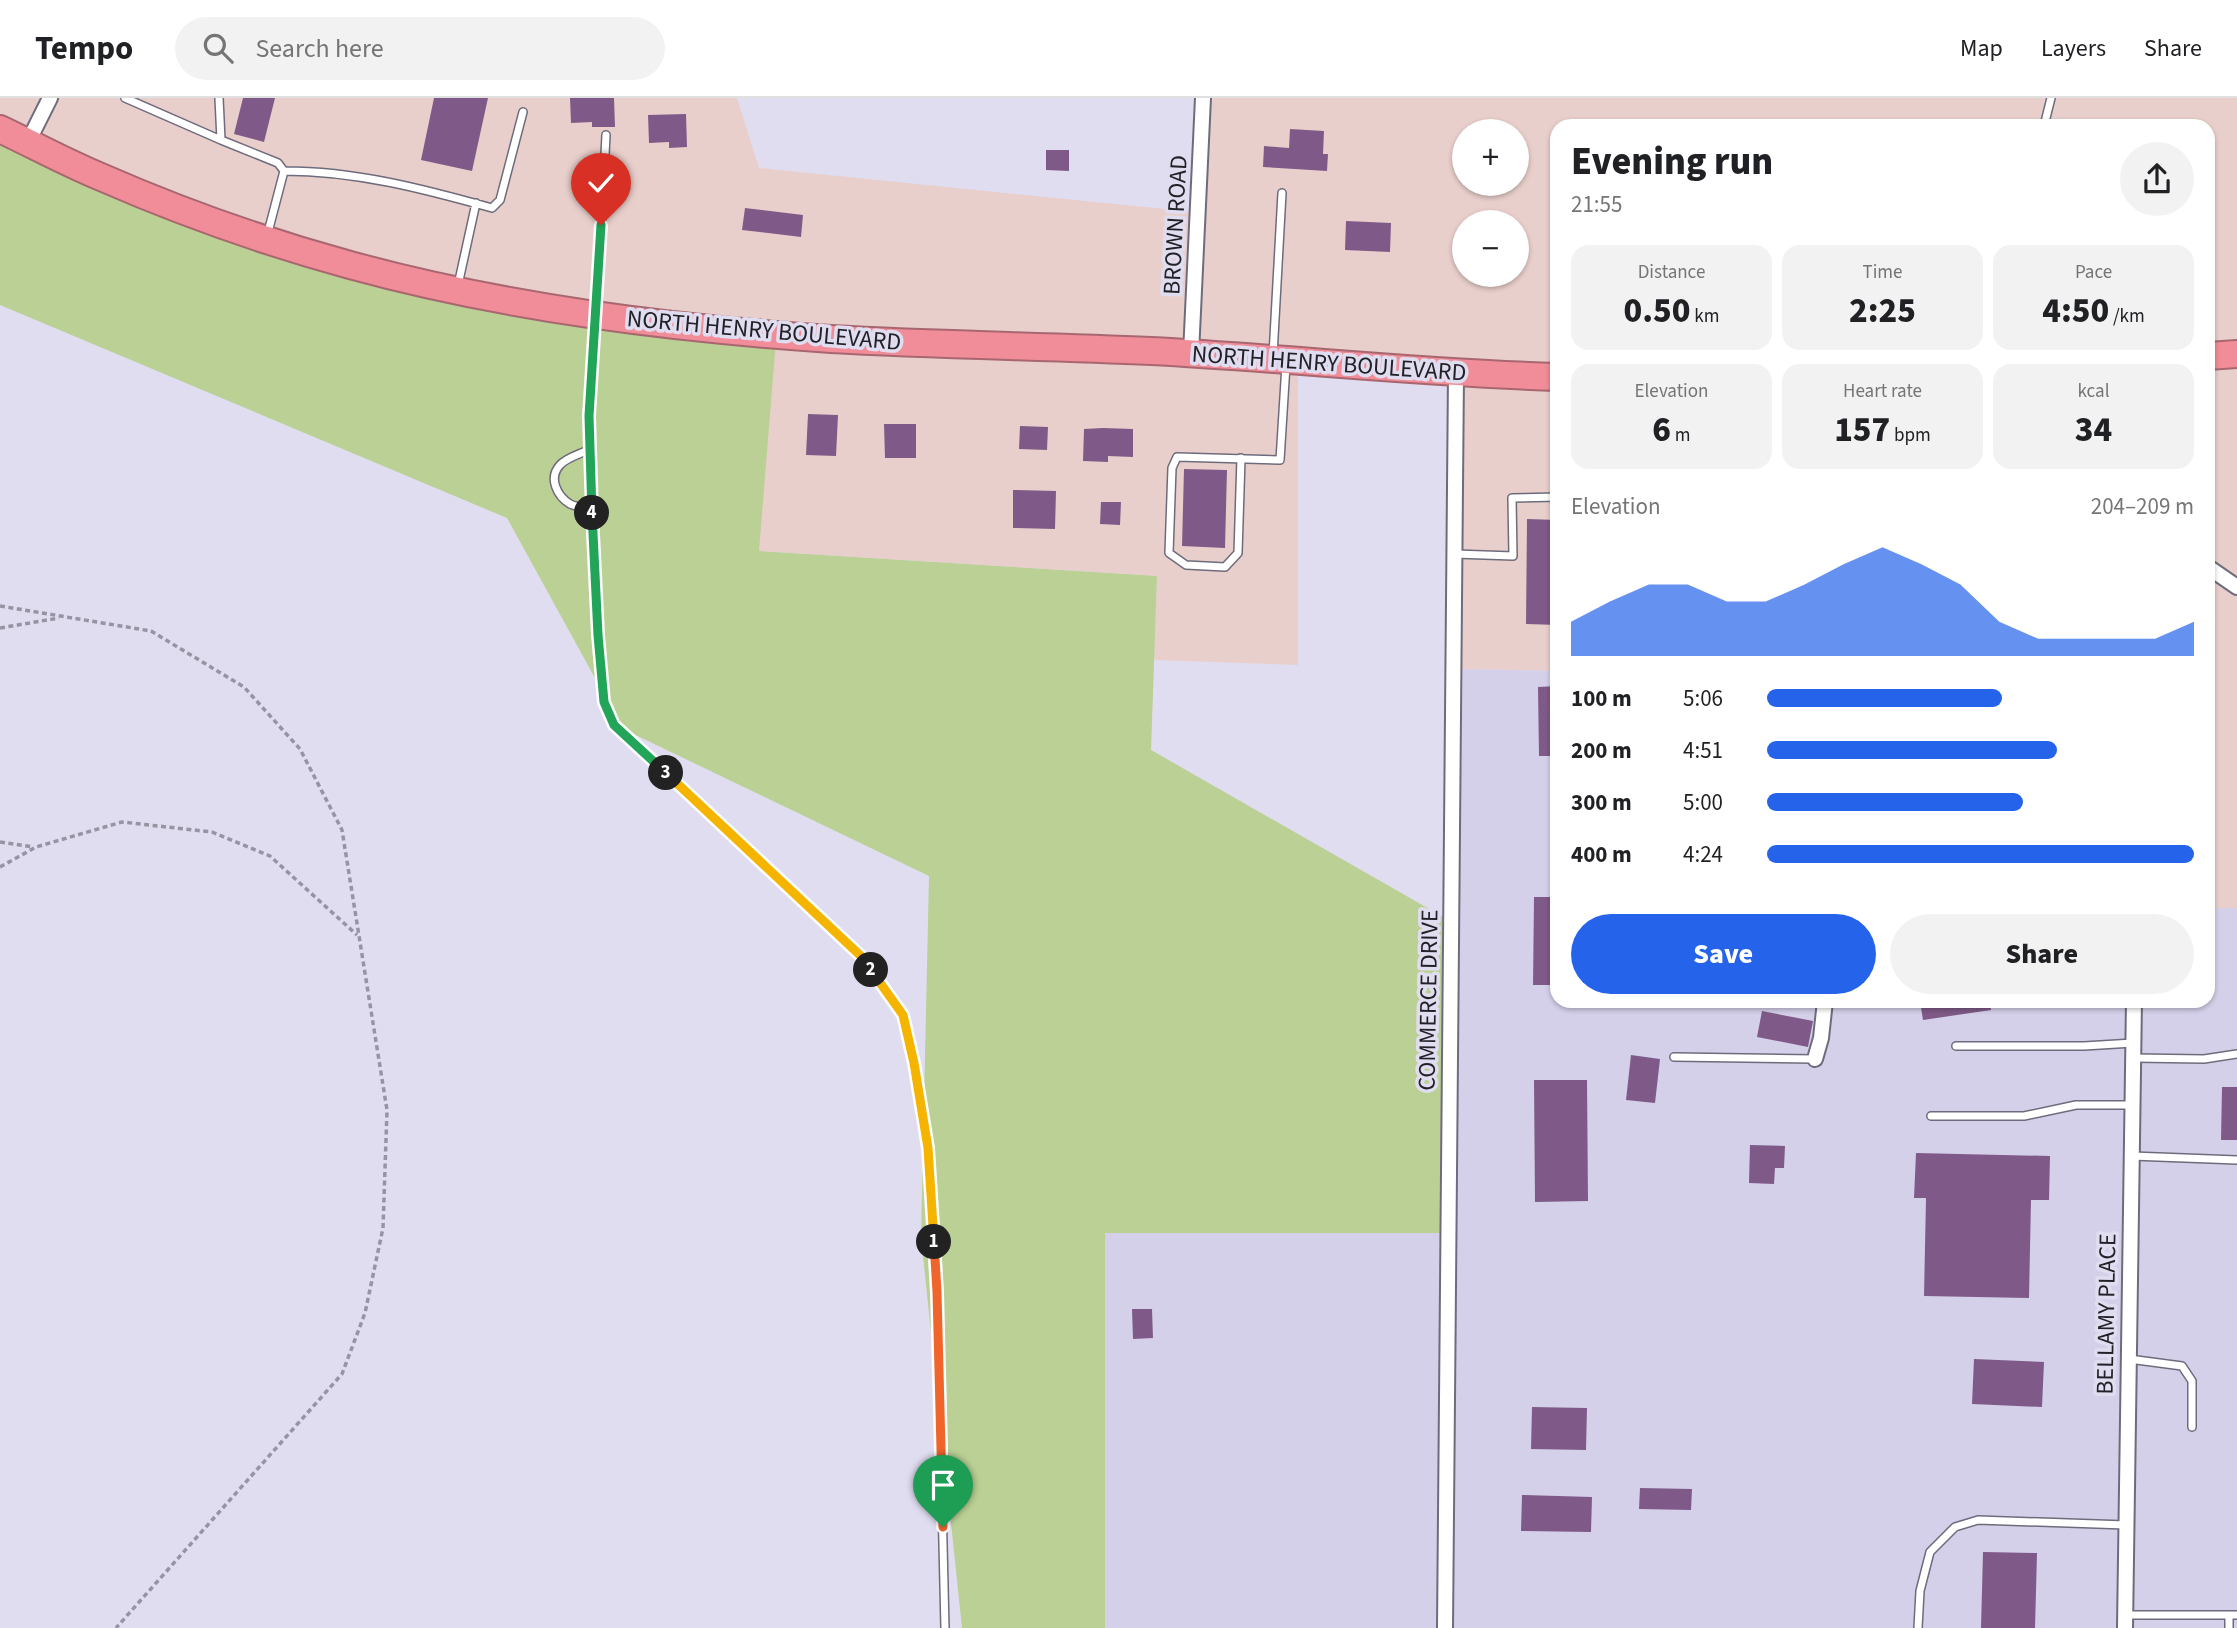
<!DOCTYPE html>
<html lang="en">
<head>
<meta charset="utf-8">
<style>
	body { margin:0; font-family:"Source Sans 3",sans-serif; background:#f2f2f2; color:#202124; height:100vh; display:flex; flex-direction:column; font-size:26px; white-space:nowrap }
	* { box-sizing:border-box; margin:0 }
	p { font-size:23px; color:#757577 }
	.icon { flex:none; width:38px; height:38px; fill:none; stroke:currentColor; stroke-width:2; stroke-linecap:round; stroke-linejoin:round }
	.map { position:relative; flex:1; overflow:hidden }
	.drawer { position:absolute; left:1550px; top:21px; width:665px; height:889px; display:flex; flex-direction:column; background:#fff; border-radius:21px; box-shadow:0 2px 5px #0004 }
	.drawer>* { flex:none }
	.fabs { position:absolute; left:1452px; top:21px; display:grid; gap:14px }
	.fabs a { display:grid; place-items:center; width:77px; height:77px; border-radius:50%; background:#fff; box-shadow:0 2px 5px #0004; font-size:35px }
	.pin { position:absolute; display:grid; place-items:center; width:60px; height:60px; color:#fff; margin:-72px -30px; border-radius:50% 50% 50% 0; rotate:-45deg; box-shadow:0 0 7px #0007 }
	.pin .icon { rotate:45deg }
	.km { position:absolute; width:35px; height:35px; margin:-18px; border-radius:50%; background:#222; color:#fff; font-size:19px; line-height:35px; text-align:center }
	.round { display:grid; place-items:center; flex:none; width:74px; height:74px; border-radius:37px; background:#f2f2f2 }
	.overview { display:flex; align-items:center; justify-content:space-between; height:119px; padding:0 21px }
	h1 { font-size:38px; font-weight:800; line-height:52px }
	.figures { display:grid; grid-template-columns:repeat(3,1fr); gap:10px; height:119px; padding:7px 21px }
	.figures div { display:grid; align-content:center; border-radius:18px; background:#f2f2f2; text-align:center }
	.figures b { font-size:35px; font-weight:800 }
	.figures small { font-size:19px; font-weight:400 }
	.figures p { font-size:19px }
	.chart { height:196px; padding:14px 21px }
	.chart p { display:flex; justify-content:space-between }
	.chart svg { width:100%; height:126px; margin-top:7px; fill:#2563eb; opacity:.7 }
	.cta { display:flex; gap:14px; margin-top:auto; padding:14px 21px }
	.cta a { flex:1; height:80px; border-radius:42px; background:#2563eb; color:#fff; font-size:28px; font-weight:800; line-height:80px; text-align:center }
	.cta a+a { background:#f2f2f2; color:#202124 }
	ul { padding:0 21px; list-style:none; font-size:23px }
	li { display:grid; grid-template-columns:112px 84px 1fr; align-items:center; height:52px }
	li i { height:18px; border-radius:9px; background:#2563eb }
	header { display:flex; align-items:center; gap:42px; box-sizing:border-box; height:98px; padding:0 35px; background:#fff; border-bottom:2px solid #e0e0e0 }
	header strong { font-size:33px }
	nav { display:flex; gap:38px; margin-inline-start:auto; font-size:24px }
	.search { width:490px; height:63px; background:#f2f2f2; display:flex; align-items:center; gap:18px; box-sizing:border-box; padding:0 24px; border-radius:38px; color:#757577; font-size:26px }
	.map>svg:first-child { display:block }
	.commercial { fill:#e9cfcb; fill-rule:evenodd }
	.built { fill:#d4d0ea }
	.green { fill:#bad094 }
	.building { fill:#7f5a88 }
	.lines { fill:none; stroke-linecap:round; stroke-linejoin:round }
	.lane-casing { stroke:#6e6c7c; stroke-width:10 }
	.street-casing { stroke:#6e6c7c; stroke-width:18 }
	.highway-casing { stroke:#a86770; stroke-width:30 }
	.path { stroke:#9694a2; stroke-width:3.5; stroke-dasharray:5 3.5; stroke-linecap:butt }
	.lane { stroke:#fff; stroke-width:7 }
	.street { stroke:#fff; stroke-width:14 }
	.highway { stroke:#f08d98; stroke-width:26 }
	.split-1-casing { stroke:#fff; stroke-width:14 }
	.split-2-casing { stroke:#fff; stroke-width:14 }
	.split-3-casing { stroke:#fff; stroke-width:14 }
	.split-4-casing { stroke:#fff; stroke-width:14 }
	.split-5-casing { stroke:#fff; stroke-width:14 }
	.split-1 { stroke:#f0652b; stroke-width:9 }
	.split-2 { stroke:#f5b400; stroke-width:9 }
	.split-3 { stroke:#f5b400; stroke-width:9 }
	.split-4 { stroke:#22a559; stroke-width:9 }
	.split-5 { stroke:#22a559; stroke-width:9 }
	.labels { text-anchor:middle; stroke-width:7; stroke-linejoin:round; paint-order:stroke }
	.street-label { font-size:24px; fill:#222127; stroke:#e0ddf0 }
</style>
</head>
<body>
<header>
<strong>Tempo</strong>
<div class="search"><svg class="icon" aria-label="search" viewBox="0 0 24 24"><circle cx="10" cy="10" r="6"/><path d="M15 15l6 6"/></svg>Search here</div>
<nav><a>Map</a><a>Layers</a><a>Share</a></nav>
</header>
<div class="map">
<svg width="2237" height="1530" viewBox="0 0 2237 1530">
	<rect width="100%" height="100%" fill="#e0ddf0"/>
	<path class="commercial" d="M0,0H737L759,70L1195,114V0H2237V810H2208V28H1558L1557,573L1460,571L1462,498L1454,275L1298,273V567L1154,562L1157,478L759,453L412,187L0,45ZM1465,33H1517V86H1465ZM1465,124H1517V177H1465Z"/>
	<path class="built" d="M1460,571L1557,573L1558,903H2208L2209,810H2237V1530H1105V1135L1442,1134Z"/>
	<path class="green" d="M0,45L412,187L777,230L759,453L1157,478L1151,652L1452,824L1442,1135H1105V1530H962L921,1139L929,778L623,631L507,420L0,207Z"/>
	<path class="building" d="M243,0H275L264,44L234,36Z
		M434,0H488L472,73L421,62Z
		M570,0H614L615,29H592V24L571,25Z
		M686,16L687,49L669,50V44L649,45L648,17Z
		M1290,31L1324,33L1323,56H1328L1327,73L1263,69L1264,48L1289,50Z
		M1046,52H1069V73L1046,72Z
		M745,110L803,117L801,139L742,132Z
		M1346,123L1391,125L1390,154L1345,152Z
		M808,316L838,317L836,358L806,357Z
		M884,326H916V360H885Z
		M1020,328L1048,329L1047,352L1019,351Z
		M1103,330L1133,331V359L1108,358V364L1083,363L1084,331Z
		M1184,371L1227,372L1225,450L1182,448Z
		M1013,392L1056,393L1055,431L1013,430Z
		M1101,404H1121L1120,427L1100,426Z
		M1527,421L1558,422V527L1526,526Z
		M1558,588V658H1539L1538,589Z
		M1534,799H1558V887H1533Z
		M1920,903H1990L1991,912L1923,922Z
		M1762,913L1813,923L1808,949L1757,939Z
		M1631,957L1660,961L1655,1005L1626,1002Z
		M1534,982H1587L1588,1103L1535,1104Z
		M2222,989H2237V1042H2221Z
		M1750,1047L1785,1048L1784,1070H1775L1774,1086L1749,1085Z
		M1916,1055L2050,1058L2049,1102H2031L2029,1200L1924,1198L1926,1100H1914Z
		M1132,1211H1152L1153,1240L1133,1241Z
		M1974,1261L2044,1264L2042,1309L1972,1306Z
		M1532,1309L1587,1310L1586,1352L1531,1351Z
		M1640,1390L1692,1391L1691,1412L1639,1411Z
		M1522,1397L1592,1399L1591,1434L1521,1433Z
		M1983,1454L2037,1455L2035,1530H1981Z"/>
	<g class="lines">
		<g class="lane-casing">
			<path id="lane" d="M125,0L221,42L219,0
				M2044,28L2051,0
				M221,42L278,65L284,73L267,138
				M284,73C356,73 424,91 492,110L500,102L523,14
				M458,187L476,105
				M597,211L606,37
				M596,223L589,318L598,537L604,605L614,627L863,860L903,917L914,965L928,1050L937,1193L945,1530
				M1273,257L1282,95
				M590,351C581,356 567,359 560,367C548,380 557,398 570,406C577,409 585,410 592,412
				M1241,360L1238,455L1225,469L1186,467L1169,455L1172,370L1177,359L1280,362L1286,267
				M1455,456L1513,458L1512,400L1558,399
				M1956,948H2084L2133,945
				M1674,959L1815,961
				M2134,960L2204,961L2237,956
				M1931,1018H2024L2076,1007H2132
				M2132,1058L2237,1062
				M2129,1261L2182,1268L2192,1283V1329
				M2125,1517H2237
				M2229,1517V1530
				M1918,1530L1920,1493L1930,1454L1955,1429L1978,1422L2126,1427"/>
		</g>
		<g class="street-casing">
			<path id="street" d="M28,44L50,0
				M1191,256L1203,0
				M2208,469L2237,489
				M1815,961L1821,940L1825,903
				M1445,1530L1456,275
				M2125,1530L2134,903"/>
		</g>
		<g class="highway-casing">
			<path id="highway" d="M0,31C34,47 67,65 101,79C181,114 266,144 350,167C507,210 669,230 831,241C938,247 1044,248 1151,253C1286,260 1422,275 1558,279
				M2208,258L2237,256"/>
		</g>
		<path class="path" d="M0,508L151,533L244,589L300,651L342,732L387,1012L383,1130L365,1215L342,1276L116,1530
			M0,530L59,520
			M0,744L33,749
			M0,769L36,749L122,724L212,734L270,758L357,837"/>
		<use href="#lane" class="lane"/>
		<use href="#street" class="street"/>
		<use href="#highway" class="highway"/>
	</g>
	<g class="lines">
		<g class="split-1-casing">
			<path id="split-1" d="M934,1144L937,1194L943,1429"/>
		</g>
		<g class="split-2-casing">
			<path id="split-2" d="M871,872L903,917L914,965L928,1050L934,1144"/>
		</g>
		<g class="split-3-casing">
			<path id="split-3" d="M666,675L863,860L871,872"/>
		</g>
		<g class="split-4-casing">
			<path id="split-4" d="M592,415L598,537L604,604L614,627L666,675"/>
		</g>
		<g class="split-5-casing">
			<path id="split-5" d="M592,415L589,318L601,127"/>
		</g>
		<use href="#split-1" class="split-1"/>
		<use href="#split-2" class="split-2"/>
		<use href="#split-3" class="split-3"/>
		<use href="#split-4" class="split-4"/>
		<use href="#split-5" class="split-5"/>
	</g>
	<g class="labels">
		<g class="street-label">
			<text transform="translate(1175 127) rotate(-87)" y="8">BROWN ROAD</text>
			<text transform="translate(764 232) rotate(5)" y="8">NORTH HENRY BOULEVARD</text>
			<text transform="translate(1329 265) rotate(4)" y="8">NORTH HENRY BOULEVARD</text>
			<text transform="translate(1428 902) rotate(-89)" y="8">COMMERCE DRIVE</text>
			<text transform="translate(2106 1216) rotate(-89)" y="8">BELLAMY PLACE</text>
		</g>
	</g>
</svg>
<div class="fabs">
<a>+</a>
<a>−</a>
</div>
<div class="pin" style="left:943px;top:1429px;background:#1e9e55"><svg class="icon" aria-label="arrive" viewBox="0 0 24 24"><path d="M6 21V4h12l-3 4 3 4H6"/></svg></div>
<div class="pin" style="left:601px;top:127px;background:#d93025"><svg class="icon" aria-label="check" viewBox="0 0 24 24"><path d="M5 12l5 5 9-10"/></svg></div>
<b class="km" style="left:934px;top:1144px">1</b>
<b class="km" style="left:871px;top:872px">2</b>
<b class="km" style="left:666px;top:675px">3</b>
<b class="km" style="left:592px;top:415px">4</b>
<section class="drawer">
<div class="overview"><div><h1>Evening run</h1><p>21:55</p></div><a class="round"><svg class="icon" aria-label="share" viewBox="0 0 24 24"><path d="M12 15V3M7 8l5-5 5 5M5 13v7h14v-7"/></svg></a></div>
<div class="figures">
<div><p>Distance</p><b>0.50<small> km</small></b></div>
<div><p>Time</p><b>2:25</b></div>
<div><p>Pace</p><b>4:50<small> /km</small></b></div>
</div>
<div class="figures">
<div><p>Elevation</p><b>6<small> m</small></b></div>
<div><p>Heart rate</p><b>157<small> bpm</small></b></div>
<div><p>kcal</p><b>34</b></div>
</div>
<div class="chart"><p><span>Elevation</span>204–209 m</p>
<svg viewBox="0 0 160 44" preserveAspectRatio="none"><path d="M0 44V32L10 25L20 19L30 19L40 25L50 25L60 19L70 12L80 6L90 12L100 19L110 32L120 38L130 38L140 38L150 38L160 32V44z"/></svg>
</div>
<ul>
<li><b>100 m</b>5:06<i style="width:55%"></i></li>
<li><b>200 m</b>4:51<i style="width:68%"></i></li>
<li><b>300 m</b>5:00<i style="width:60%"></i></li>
<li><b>400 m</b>4:24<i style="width:100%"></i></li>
</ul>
<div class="cta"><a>Save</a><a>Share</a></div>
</section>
</div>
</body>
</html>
